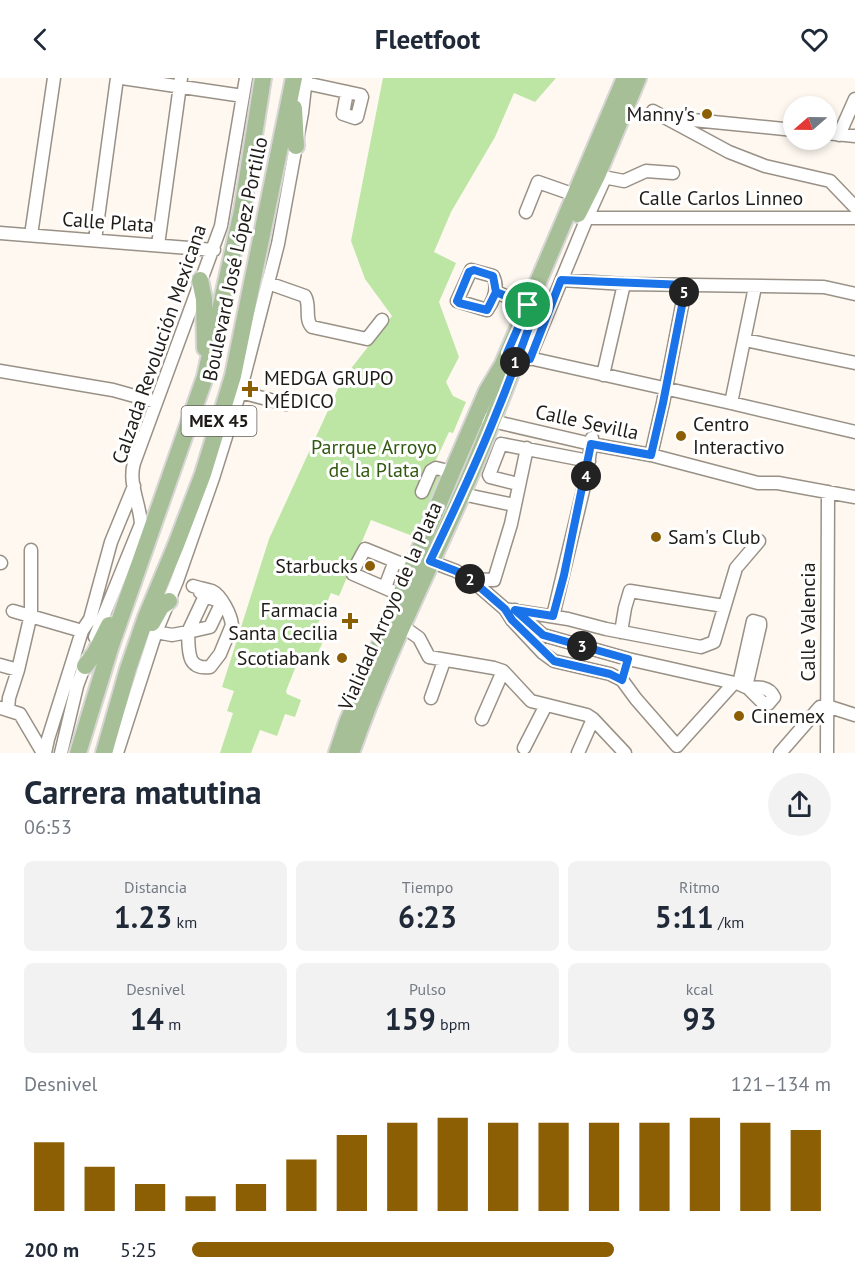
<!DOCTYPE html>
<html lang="es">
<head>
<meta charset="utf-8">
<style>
	body { margin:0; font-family:"PT Sans",sans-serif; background:#f2f2f3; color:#1f2937; height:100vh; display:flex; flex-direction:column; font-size:22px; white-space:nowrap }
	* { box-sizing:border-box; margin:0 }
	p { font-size:20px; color:#747a83 }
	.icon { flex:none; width:33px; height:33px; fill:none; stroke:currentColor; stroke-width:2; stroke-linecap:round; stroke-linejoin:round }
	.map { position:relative; height:675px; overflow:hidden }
	.sheet { display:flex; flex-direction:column; background:#fff; flex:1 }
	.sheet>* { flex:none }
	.needle { width:39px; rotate:250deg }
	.tools { position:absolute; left:783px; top:18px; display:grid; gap:12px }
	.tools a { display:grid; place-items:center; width:54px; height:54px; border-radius:50%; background:#fff; box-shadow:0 3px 9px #0003; font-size:30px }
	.pin { position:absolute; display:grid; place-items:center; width:51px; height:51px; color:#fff; margin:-26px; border:3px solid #fff; border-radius:50%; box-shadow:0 2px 6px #0007 }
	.km { position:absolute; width:30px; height:30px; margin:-15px; border-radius:50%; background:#222; color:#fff; font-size:16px; line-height:30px; text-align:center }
	.round { display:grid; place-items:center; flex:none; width:63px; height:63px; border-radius:32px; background:#f2f2f3 }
	.head { display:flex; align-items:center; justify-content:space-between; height:102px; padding:0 24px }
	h1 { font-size:33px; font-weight:600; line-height:45px }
	.stats { display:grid; grid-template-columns:repeat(3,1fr); gap:9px; height:102px; padding:6px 24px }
	.stats div { display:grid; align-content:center; border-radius:9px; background:#f2f2f3; text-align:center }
	.stats b { font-size:30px; font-weight:600 }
	.stats small { font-size:16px; font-weight:400 }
	.stats p { font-size:16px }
	.chart { height:168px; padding:12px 24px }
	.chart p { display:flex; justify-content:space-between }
	.chart svg { width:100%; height:108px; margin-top:6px; stroke:#8d5f05; stroke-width:6 }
	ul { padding:0 24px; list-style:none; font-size:20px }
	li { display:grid; grid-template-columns:96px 72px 1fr; align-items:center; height:45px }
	li i { height:15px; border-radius:8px; background:#8d5f05 }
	header { display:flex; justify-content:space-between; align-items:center; height:78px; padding:0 24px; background:#fff; font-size:27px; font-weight:600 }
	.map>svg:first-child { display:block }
	.green { fill:#bde6a5 }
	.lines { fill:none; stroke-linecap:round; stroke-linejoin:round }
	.minor-casing { stroke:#999186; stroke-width:15 }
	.major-casing { stroke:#d7d6d5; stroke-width:20 }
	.minor { stroke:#fff; stroke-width:12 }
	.major { stroke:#a6bf97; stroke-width:16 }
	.route-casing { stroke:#fff; stroke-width:12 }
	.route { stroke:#1a73e8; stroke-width:8 }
	.poi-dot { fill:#8d5f05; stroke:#fff; stroke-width:2 }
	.labels { text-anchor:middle; stroke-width:6; stroke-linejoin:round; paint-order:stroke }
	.shield { fill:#fff; stroke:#62605d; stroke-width:1.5 }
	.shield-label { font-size:18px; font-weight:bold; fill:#1f1c18 }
	.poi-label { font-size:20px; fill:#1f1c18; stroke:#fff; text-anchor:end }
	.street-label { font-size:20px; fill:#1f1c18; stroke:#fff }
	.park-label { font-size:20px; fill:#315910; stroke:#fff }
</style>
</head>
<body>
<header><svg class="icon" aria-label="back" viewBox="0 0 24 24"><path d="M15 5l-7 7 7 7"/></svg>Fleetfoot<svg class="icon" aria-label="heart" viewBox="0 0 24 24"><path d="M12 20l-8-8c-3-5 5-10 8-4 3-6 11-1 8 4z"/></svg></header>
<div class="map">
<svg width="855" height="675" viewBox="0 0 855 675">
	<rect width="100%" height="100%" fill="#fef8f1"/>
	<path class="green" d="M383,0H556L535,24L514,15L495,59L451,134L434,174L456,185L439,224L459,279L446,304L453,318L466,324L453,355L449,354L434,386L444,391L415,459L371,442L339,518L331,515L317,548L328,553L314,583L300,578L286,613L287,616L301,622L295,639L285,636L277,658L260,652L251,675H220L233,635L227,633L234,613L222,609L269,461L342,302L392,238L365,201L351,163Z"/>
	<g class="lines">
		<g class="minor-casing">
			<path id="minor" d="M122,0L243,18
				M305,5L361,17L362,19L357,39L355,40L343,36L347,14
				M653,33L729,74L765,88L830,103L855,129
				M678,46L693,42L794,52
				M826,55L855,58
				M839,57L855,21
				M598,98L624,103L646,93L673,95
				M526,134L538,104L575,117
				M587,140H855
				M0,155L214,172
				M31,157L54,0
				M95,162L117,0
				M158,167L181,0
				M471,192L493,198C499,210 494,222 487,232L457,223Z
				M562,202L624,206L824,209L855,216
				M268,205L305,218C311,228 304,241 312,249L367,261L382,242
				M496,214L536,231
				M745,262L855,285
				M511,276L731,325L855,354
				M529,281L587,140L605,100
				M0,293L113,312L156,324
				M603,297L624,206
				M240,314L286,326
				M731,325L755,209
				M487,341L505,346L591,366L651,377L758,405H778L855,419
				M651,377L663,325L686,207
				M518,406L490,399L489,397L501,366L589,383
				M422,414L431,393L436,390L452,394
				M462,416L514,427
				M424,481L456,493L475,505L505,531L512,542L543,575L554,583L610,596L622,602L636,621L677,668L734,605
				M0,484L1,485
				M468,501L494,502L511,446L527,370
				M193,508C199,510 206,511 212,513C221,517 231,537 232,547L220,576L210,589C186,592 189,572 188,554L210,549L222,524L205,518
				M385,509L395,483
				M401,517L353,496V493L365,471L412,490
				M505,531L568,541L606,551L701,569L714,564L736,490L759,463
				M515,532L543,557L628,581L739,606L748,610L764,626H768L774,619C769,608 758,609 748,610
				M13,533L82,553
				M553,538L586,400L592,360
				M398,545L419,560L429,579L494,590L503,593L531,623L587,637L593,641L625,675
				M156,554L172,557L188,554L205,518L200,514
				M621,554L625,530L630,513L724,528
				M95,559L141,446C140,426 128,405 134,385L221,148L246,0
				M0,587L18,592
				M739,606L753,543L760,545V548L746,609
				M431,620L444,583
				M1,630L20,636L43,675
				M8,631L9,620L18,592L31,536V472
				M482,641L503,593
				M524,670L546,627
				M45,675L48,661L82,553L90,541L111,464L134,408
				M61,675L77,608L87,581
				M117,675L156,554L177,503L213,400L240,314L278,166L302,35L306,0
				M578,675L593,641
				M780,675L820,629L827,628L855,637
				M827,675L828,414"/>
		</g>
		<g class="major-casing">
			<path id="major" d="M294,30L296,68
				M578,136L597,98L638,0
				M200,202L204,221L205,270
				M152,545L161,529L169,523
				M85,588L95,575L109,547
				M78,675L111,567L205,299L242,133L263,0
				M104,675L128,591L146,539L176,467L203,396L233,298L294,0
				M337,675L347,645L452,394L487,313L503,286L625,0
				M351,675C382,586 424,502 462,416C483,369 501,320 520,272"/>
		</g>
		<use href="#minor" class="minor"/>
		<use href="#major" class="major"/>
	</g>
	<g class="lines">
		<g class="route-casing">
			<path id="route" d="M528,227L496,214L487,232L459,225L457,223L469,194L474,192L493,198L496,214L536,231C523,264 512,298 498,331C478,382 454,433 430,483L456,493L475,505L505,531L512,542L554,583L610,596L622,602L628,581L543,557L515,532L553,538L564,497L591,366L651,377L663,325L686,207L561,202L530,281L507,275L528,227"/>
		</g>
		<use href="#route" class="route"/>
	</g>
	<g class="poi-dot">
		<circle cx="707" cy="36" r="6"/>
		<path d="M247 302h6v6h6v6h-6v6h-6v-6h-6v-6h6z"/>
		<circle cx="681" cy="358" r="6"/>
		<circle cx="656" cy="459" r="6"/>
		<circle cx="370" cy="488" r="6"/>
		<path d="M347 534h6v6h6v6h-6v6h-6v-6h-6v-6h6z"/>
		<circle cx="342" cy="580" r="6"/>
		<circle cx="739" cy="638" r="6"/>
	</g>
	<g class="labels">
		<rect class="shield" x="181.5" y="328" width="75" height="30" rx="4.5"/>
		<g class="shield-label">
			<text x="219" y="349">MEX 45</text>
		</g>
		<g class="poi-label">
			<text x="695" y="43">Manny's</text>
			<text x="264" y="307" text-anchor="start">MEDGA GRUPO<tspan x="264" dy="23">MÉDICO</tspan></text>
			<text x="693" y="353" text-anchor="start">Centro<tspan x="693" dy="23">Interactivo</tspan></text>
			<text x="668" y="466" text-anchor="start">Sam's Club</text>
			<text x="358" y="495">Starbucks</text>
			<text x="338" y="539">Farmacia<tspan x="338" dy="23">Santa Cecilia</tspan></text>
			<text x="330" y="587">Scotiabank</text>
			<text x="751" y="645" text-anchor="start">Cinemex</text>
		</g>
		<g class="street-label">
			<text x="721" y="127">Calle Carlos Linneo</text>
			<text transform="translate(108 144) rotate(4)" y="7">Calle Plata</text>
			<text transform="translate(235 181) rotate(-78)" y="7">Boulevard José López Portillo</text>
			<text transform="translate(159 266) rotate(-71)" y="7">Calzada Revolución Mexicana</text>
			<text transform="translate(587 344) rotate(12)" y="7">Calle Sevilla</text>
			<text transform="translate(390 528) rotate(-66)" y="7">Vialidad Arroyo de la Plata</text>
			<text transform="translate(808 544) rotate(-90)" y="7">Calle Valencia</text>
		</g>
		<g class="park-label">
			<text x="374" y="376">Parrque Arroyo<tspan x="374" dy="23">de la Plata</tspan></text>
		</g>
	</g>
</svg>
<div class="tools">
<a><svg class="needle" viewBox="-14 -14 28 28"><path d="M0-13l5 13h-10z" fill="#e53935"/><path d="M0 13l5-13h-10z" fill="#747a83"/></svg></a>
</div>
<div class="pin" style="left:528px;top:227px;background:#1e9e55"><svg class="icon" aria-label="arrive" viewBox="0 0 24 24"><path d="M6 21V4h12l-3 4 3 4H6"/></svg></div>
<b class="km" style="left:515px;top:284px">1</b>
<b class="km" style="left:470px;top:501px">2</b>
<b class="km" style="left:582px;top:568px">3</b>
<b class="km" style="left:586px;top:398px">4</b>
<b class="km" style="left:684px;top:214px">5</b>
</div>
<section class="sheet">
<div class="head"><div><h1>Carrera matutina</h1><p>06:53</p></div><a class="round"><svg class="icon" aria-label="share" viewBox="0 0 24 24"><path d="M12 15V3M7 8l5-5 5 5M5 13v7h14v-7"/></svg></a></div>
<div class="stats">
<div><p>Distancia</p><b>1.23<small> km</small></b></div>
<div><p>Tiempo</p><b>6:23</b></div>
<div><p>Ritmo</p><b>5:11<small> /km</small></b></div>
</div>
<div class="stats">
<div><p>Desnivel</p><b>14<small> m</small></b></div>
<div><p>Pulso</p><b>159<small> bpm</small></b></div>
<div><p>kcal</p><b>93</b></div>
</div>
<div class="chart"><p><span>Desnivel</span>121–134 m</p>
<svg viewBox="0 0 160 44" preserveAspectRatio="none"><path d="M5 44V16M15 44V26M25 44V33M35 44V38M45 44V33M55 44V23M65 44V13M75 44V8M85 44V6M95 44V8M105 44V8M115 44V8M125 44V8M135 44V6M145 44V8M155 44V11"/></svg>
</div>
<ul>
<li><b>200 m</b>5:25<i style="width:66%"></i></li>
</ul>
</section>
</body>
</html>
